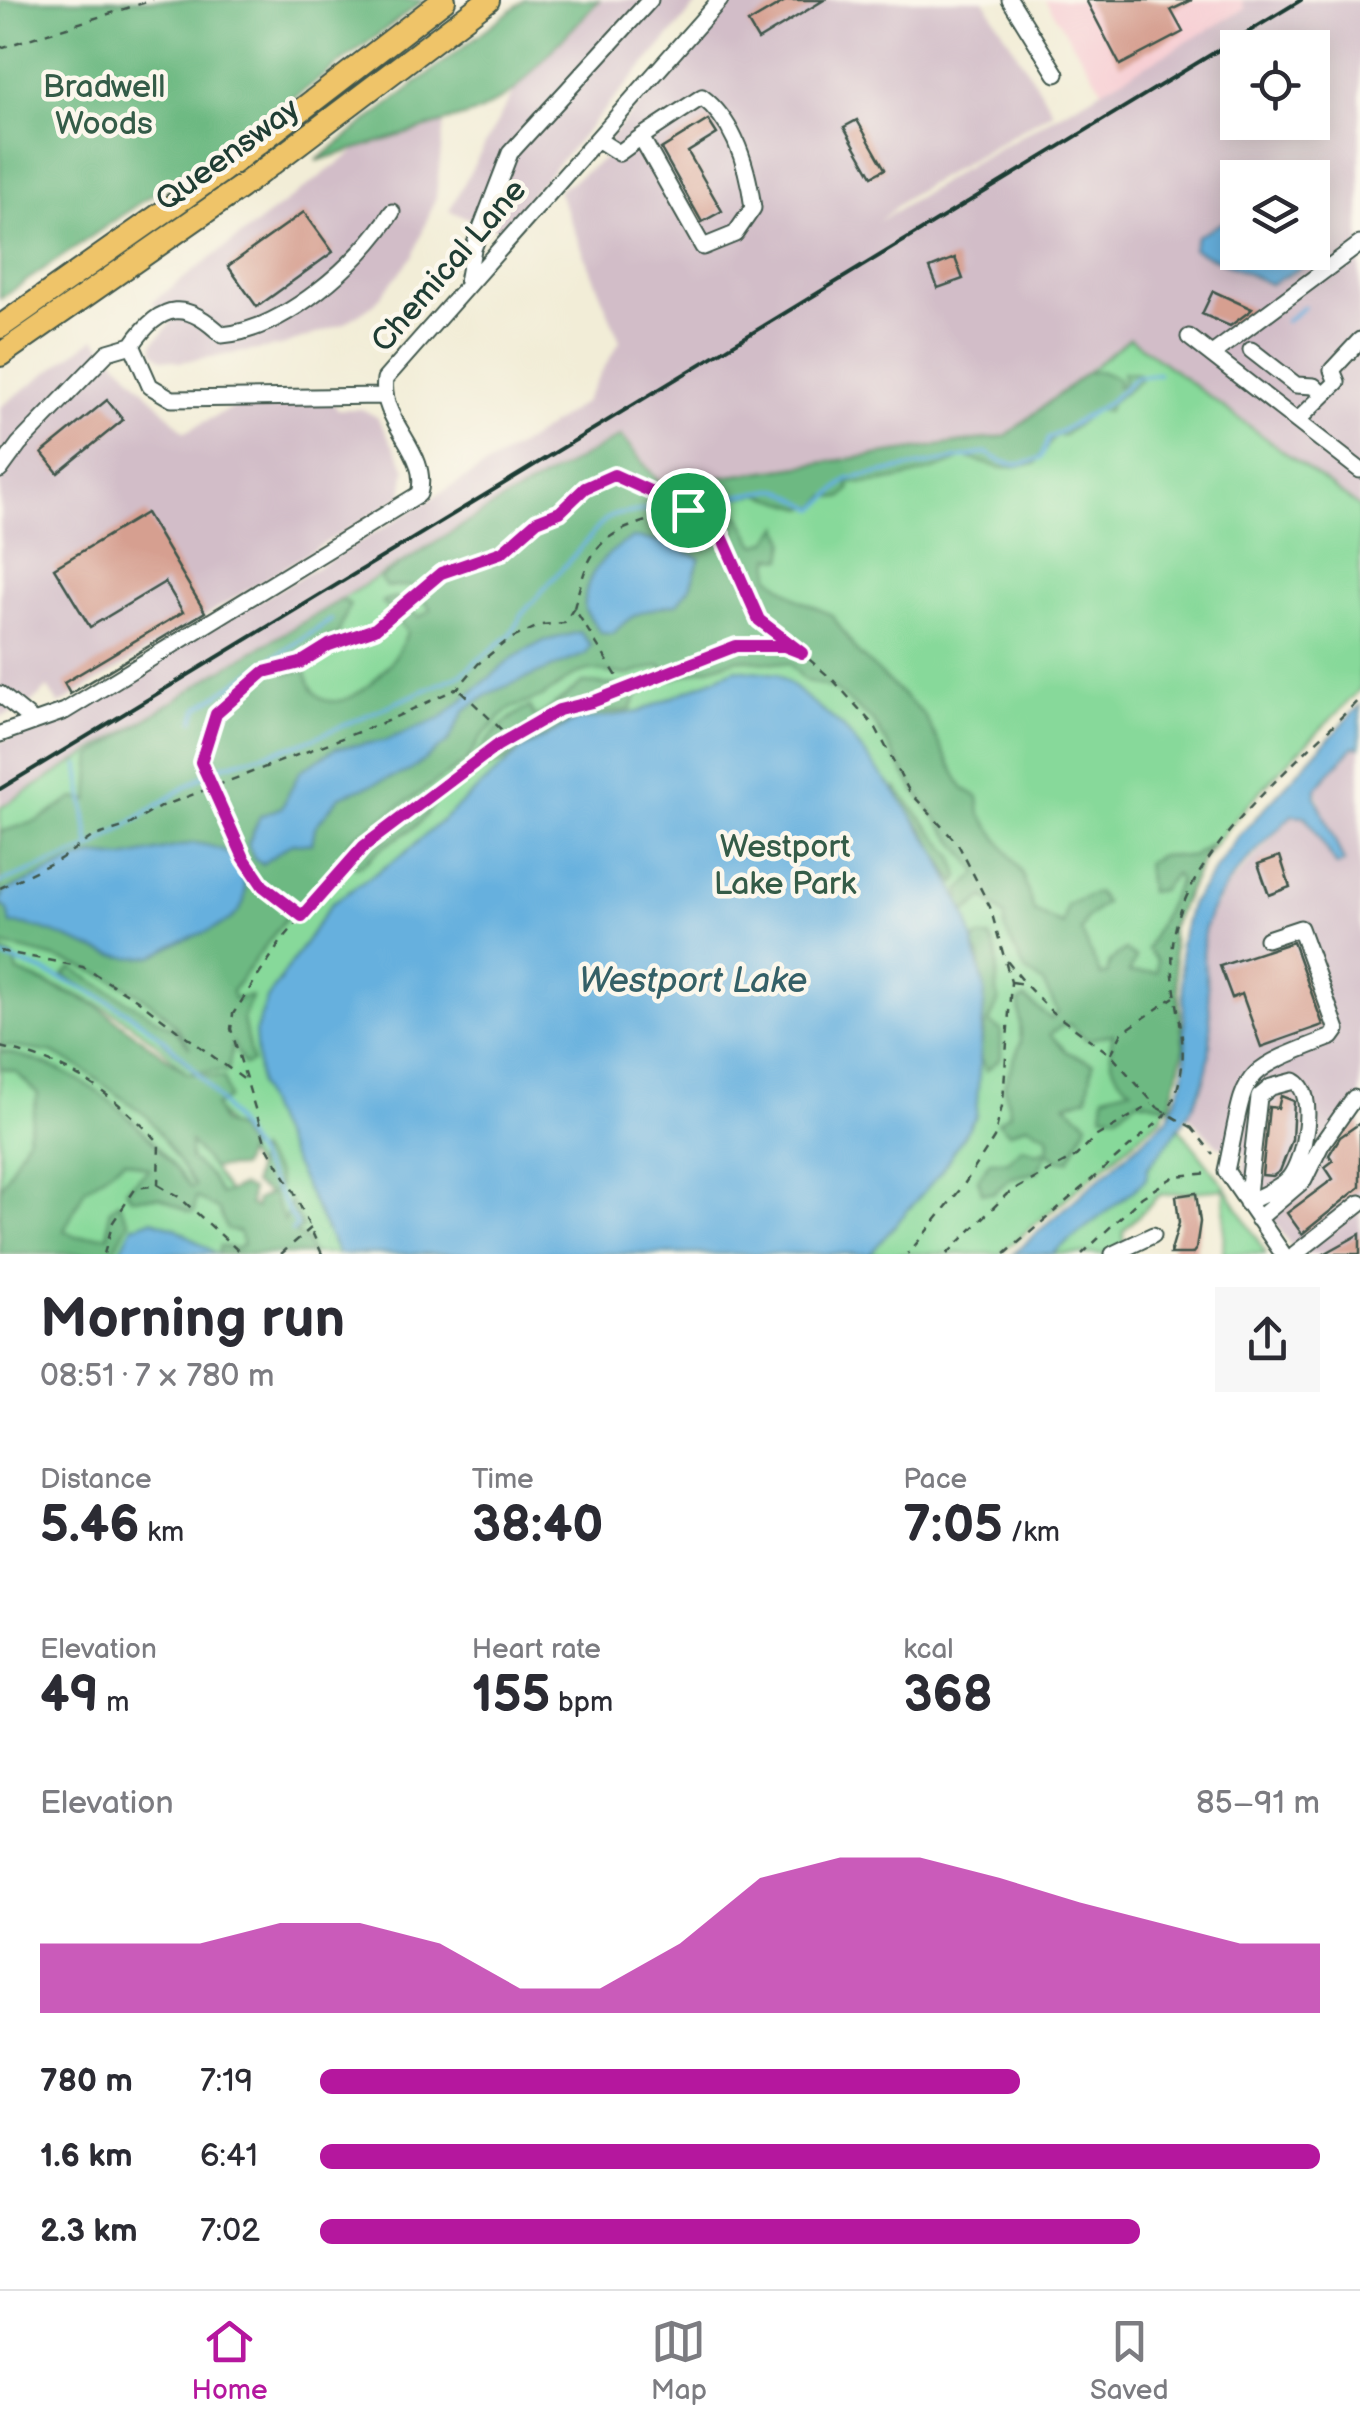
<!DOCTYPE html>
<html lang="en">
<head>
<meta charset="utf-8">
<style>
	body { margin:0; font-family:"Balsamiq Sans",sans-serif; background:#f7f7f7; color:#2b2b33; height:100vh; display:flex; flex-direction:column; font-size:38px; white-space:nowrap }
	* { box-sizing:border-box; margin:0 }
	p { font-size:32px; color:#7c7c81 }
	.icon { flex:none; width:55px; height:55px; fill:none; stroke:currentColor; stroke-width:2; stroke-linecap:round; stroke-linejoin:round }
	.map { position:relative; height:1254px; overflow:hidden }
	.panel { display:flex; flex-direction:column; background:#fff; flex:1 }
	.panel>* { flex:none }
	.controls { position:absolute; left:1220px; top:30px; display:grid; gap:20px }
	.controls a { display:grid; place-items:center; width:110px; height:110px; border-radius:0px; background:#fff; box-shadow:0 5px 25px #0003; font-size:50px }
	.pin { position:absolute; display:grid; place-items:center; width:85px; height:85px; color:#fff; margin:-42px; border:5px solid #fff; border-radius:50%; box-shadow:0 2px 10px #0007 }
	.round { display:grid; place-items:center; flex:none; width:105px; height:105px; border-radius:0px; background:#f7f7f7 }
	.head { display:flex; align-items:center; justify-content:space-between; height:170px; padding:0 40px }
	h1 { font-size:55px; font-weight:700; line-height:75px }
	.figures { display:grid; grid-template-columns:repeat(3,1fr); gap:15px; height:170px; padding:10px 40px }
	.figures div { display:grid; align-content:center }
	.figures b { font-size:50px; font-weight:700 }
	.figures small { font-size:28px; font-weight:400 }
	.figures p { font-size:28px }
	.chart { height:280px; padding:20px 40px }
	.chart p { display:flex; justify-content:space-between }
	.chart svg { width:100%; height:180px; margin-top:10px; fill:#b5179e; opacity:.7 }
	ul { padding:0 40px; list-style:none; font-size:32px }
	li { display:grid; grid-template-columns:160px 120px 1fr; align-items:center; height:75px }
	li i { height:25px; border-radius:12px; background:#b5179e }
	.dock { display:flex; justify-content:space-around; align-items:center; height:140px; border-top:2px solid #e1e1e2; background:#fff; font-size:28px; color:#7c7c81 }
	.dock a { display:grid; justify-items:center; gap:5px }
	.dock .on { color:#b5179e }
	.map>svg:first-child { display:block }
	.built { fill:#f7cfd4 }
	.industrial { fill:#d2bdc8; fill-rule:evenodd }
	.green { fill:#87d99a; stroke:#538b67; stroke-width:2.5 }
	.forest { fill:#6db982; stroke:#467b5b; stroke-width:2.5 }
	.water { fill:#66b0de; stroke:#427689; stroke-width:2.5 }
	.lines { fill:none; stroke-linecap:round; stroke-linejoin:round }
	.stream { stroke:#66b0de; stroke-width:4 }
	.building { fill:#d69f90 }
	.minor-casing { stroke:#3f574c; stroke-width:19 }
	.highway-casing { stroke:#3f574c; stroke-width:26 }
	.path { stroke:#3f574c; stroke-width:2.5; stroke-dasharray:8 8; stroke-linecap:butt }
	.minor { stroke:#fff; stroke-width:15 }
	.highway { stroke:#efc469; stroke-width:22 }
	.rail { stroke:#1f3d34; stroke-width:4 }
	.path-bridge { stroke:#3f574c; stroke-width:2.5; stroke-dasharray:8 8; stroke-linecap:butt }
	.route-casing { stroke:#fff; stroke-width:20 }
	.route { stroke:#b5179e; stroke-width:12 }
	.labels { text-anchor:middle; stroke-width:9; stroke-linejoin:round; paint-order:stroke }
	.park-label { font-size:32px; fill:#345c48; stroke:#fbf7ec }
	.street-label { font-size:32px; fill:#1f3d34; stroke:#fbf7ec }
	.water-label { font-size:35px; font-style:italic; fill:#346067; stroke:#fbf7ec }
</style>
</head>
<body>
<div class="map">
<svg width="1360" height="1254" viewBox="0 0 1360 1254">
	<rect width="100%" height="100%" fill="#fbf7ec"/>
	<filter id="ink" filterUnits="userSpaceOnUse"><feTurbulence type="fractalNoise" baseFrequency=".01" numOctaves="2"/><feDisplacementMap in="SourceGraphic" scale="20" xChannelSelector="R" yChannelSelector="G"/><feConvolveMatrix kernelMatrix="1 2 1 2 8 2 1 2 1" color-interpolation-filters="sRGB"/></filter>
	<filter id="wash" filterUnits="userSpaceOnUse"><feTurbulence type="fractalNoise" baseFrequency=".0048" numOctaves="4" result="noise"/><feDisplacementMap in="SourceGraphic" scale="40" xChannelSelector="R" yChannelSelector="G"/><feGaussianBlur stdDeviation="2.25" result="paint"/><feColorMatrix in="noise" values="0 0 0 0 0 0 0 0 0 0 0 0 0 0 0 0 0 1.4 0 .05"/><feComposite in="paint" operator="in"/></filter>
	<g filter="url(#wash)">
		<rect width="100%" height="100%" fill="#f2edd7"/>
		<path class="built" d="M1045,0H1242L1246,9L1104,92Z"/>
		<path class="industrial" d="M599,0H701L500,230L449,211L514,91Z
			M735,0H984L1053,111L907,197L878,222L974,162L1245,9L1242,0H1360V508L1130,339L1006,436L662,486L620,436L497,504L0,808V742L34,728L294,581L529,440L584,402L620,341L558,191L610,154L609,138ZM1238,48H1312V122H1238ZM1238,178H1312V252H1238Z
			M431,94L445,114L436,197L413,256L375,303L344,324L282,346L180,362L162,359L153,351V343L171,323L152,302Z
			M95,338L185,432L235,406L276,400L333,402L337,409H362L377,417L406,468L402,496L59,705L48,688L24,709L0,717V407Z
			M1355,746L1360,747V1254H1296L1244,1176L1245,1154L1218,1146L1186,1113L1201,1094L1208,991L1202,948L1206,923L1226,889L1292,816L1300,813L1313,823L1337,866L1316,787Z"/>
		<path class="green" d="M1130,338L1360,508V689C1307,746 1186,852 1170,925C1159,980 1168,1044 1169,1100L1161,1118L1000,1254H0V1026L177,1117L264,1245L288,1229C247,1151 203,1073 128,1022C90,996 43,982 0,966V808L497,504L621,436L662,486L1006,436Z
			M1177,1125L1226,1188L1266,1254H1223L1225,1189L1159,1195L1123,1231V1244L1104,1254H1052L1134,1190Z"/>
		<path class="forest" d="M0,0H424L299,94L0,299Z
			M524,0H599L514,91L479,112L316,161Z
			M1099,371L1118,378L1117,387L1123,384V372L1139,374L1140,380L1112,402L1106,412L1096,409L1064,435L1055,436L1035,464L1001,468L964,457C942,470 871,490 847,481L850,489L842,498L826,496L818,506L804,508L759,494L723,500L738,513L756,545L767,542L780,526L786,541L783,559L771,557L770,577L797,599L832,615L857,652L924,715L963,788L978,797L980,813L1022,873L1034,911L1063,925L1067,905L1097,892L1105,903L1087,918L1081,931L1101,976L1107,974L1110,961L1125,950L1136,958L1129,973L1157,972V961L1147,949L1179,881L1175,874L1161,890L1149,892L1146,863L1160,855L1192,857L1210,844L1171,927L1184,1050L1170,1106L1138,1100L1117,1115L1102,1114L1104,1095L1131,1088C1112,1076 1107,1055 1113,1034L1087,1040L1070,1025L1065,1024L1050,1034L1067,1052L1093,1063L1087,1097L1066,1104L1088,1122L1069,1160H1057L1048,1152L1037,1172L1010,1178L994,1193H982L978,1179L990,1161H1008L1022,1147L1038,1153L1049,1149L1048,1135L1027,1125L1009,1133L998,1122L1010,1113L1004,1085L1021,1042L1019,1002L1025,998L1051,1019L1058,1012L1043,983L1025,970L1005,930V917L985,897L966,912L960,906V891L978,872L915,791L874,722L834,689L804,680L790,664L739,659L671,679L661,665L628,675L589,670L576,674L542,697L509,709L481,737L467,761L353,838L327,880L288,915L232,991L234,999L252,996L243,1019L252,1062L244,1065L233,1044L228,1071L195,1072L147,1026L63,975L72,968L175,1030L190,1048C158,985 65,957 0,945V832L37,821L74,798L89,800L92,756L213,675L341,600L350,604L338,634L279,665L286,674L305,669C322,744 396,670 407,632L382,602L396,598L419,617L431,610L413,586L386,587L380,578L497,504L621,436L662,486L1006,436L1086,373Z
			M645,681L649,684L636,697L631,710L579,716L498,764L477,771L474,762C485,739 507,717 530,707L534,716L542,714L583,683L631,686Z
			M896,788L953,856L959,877L955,884L923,829L892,795Z
			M425,802L433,805C418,832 398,834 377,852C369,859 367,863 357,867L349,864C353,847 364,839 381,842L401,819Z
			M978,937H990C1005,965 992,980 999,1000L989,1023L1001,1030V1058L986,1071L979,1056L985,1025L980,1018V957L972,944Z
			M0,950L14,958L18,972L96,1005L187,1073L224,1078L229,1098L215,1106L222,1123L235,1128L248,1148L241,1167L212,1168L190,1142V1159L210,1176L221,1195L241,1186L251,1190L250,1205L256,1208V1200L269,1194L253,1184L258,1150L277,1174L279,1187L272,1192L284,1221L290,1201L303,1228L295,1233L307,1240L311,1254H218L220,1246L236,1249L243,1244L239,1232L227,1230L219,1210L196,1197L194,1212H189L160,1197L131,1198L126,1189L149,1169L125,1160L85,1189L64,1231L76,1237L108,1235L109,1211L118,1202L129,1222L112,1254H0V1189L27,1138L38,1094L16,1072L0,1068V1051C89,1069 137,1118 191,1188L195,1186L148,1117L81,1068L54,1053L0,1045Z"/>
		<path class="water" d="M1237,215L1238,252H1312L1313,238L1329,245L1323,256L1270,284L1193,249L1197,236Z
			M632,538C653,538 680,549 700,558L690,587L677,604C650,609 631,612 613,634L601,633L585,610C582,576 605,553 632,538Z
			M580,632L591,645L586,654L492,692L465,710L448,742L410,771L340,796L315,827L312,844L292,843L262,864L254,859L248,844L260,816L282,807L300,771L336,748L384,741L440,719L514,657L544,641Z
			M736,669L777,674L843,727L897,794L936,851L967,918L985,990L976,1116L940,1173L870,1254H338L274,1123L259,1085L255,1033L267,999L331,904L405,853L523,749L576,721L639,712Z
			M1360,705V747L1354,746L1316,788V797L1344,862L1337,866L1305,816L1292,815C1263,846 1219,882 1206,924C1199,947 1206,970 1208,993C1218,1075 1200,1105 1148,1167L1146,1179L1134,1190L1052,1254H1013L1168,1118L1183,1081L1186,1056L1180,944L1190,905L1238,837Z
			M194,843C216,846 235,851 242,874C258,921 212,928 179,942C170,946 162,954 152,956C103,967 60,924 11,924L8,910L0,903L4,892L77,860L94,855L123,858Z
			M152,1220L176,1228L216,1254H119L133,1226Z"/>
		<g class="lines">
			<path class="stream" d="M1286,321L1304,307
				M194,720L198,708L331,620
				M79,765L90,849
				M0,883L92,848L215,768L300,744L460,675L510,635L524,612L605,520L615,515L780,489L816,509L848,479L987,453C1007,467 1019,467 1041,458L1048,439L1109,402L1136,377L1158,374
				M0,956C175,1013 210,1075 297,1226L292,1231"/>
		</g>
		<g id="blocks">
			<path class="building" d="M787,0H824L758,40L748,23Z
				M1086,0H1192L1171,10L1183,32L1120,65Z
				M708,120L717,134L688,152L722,211L702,222L661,149Z
				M857,120L885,169L872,176L844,127Z
				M304,212L333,252L257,307L228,266Z
				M955,258L963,279L938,288L930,268Z
				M1213,291L1252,309L1250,311L1230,326L1202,314Z
				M107,400L123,420L58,473L42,453Z
				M146,513L205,612L70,694L64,683L183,612L165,582L90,627L54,568Z
				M1280,856L1290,887L1269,895L1258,864Z
				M1293,942L1323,1025L1261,1047L1242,994L1232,998L1220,966Z
				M1281,1096L1294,1101L1292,1140L1280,1171L1273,1176L1262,1175L1269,1107L1278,1108Z
				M1360,1123V1187L1302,1234L1287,1213L1333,1179L1325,1167L1333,1161L1329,1155L1340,1137Z
				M1196,1193L1200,1222L1196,1249L1192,1254H1170L1179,1223L1176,1196Z
				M1360,1234V1254H1324Z"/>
		</g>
	</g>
	<g filter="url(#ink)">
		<use href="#blocks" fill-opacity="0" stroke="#3f574c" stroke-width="2.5"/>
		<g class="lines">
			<g class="minor-casing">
				<path id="minor" d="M1010,0L1056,74
					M597,139L619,153L641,137L703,247L735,234L753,208C748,169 735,122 702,97L641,137
					M467,282L473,249L510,153L650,0
					M1189,337L1360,470
					M1251,350L1296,385L1314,386L1323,395
					M1212,354L1360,244
					M382,396L172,399L150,386L132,345C162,301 187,301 222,335C284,330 360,263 392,212
					M1297,421L1337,382L1332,370L1360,340
					M0,470L19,444L108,352L132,345
					M0,694L33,721
					M0,734L65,711L419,494C431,452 379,423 385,379L720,0
					M1267,939L1300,928L1337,1030L1332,1037C1233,1075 1248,1070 1226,1171L1283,1254
					M1294,1081C1318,1093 1304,1160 1289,1178C1280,1188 1260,1196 1247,1203L1259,1097L1271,1087Z
					M1258,1219L1304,1180L1321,1145L1354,1098
					M1113,1254L1153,1235
					M1295,1254L1360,1203"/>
			</g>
			<g class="highway-casing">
				<path id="highway" d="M0,327L222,171L444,0
					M0,355L241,187L488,0"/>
			</g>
			<path class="path" d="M0,48L153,0
				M625,689L574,608C588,555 593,537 649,520C662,516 675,516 687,510
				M461,691L509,737
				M0,888L60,859L92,837L129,825L160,807L387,721L458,688L478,664L508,640L541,625L564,623L574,608
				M301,915L263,886L254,872L201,763L216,714L264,673L300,663L329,645L375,629L441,573L502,552L537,521L560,512L605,476L614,475L674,502L720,532L759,620L796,649
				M0,951L83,967L136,999L246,1081
				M1007,961L1024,982
				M1012,982L1025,984L1052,1012L1111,1055L1158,1108
				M0,1047C70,1063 109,1091 159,1142L158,1185
				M1111,1054L1122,1033L1174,997
				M1191,1127L1213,1154
				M104,1254L113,1222L136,1188L158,1185L179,1197L242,1254
				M281,1254L311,1228
				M322,1254L294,1192L266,1145L231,1029L233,1014L282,940L364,845L498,745L559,710L592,703L736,646H784L802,653L834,681L876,728L909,791L958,844L990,907L1011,982L1003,1102L994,1138L963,1186L908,1254
				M947,1254L1007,1194L1076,1156L1095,1137L1152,1104
				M1005,1254L1165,1116C1203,1050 1167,1008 1173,944C1182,852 1299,763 1360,698
				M1082,1254L1142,1197L1175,1176L1211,1173"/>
			<use href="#minor" class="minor"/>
			<use href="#highway" class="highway"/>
			<path class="rail" d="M0,789L1301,0"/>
			<path class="path-bridge" d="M1158,1108L1191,1127"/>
		</g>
	</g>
	<g class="lines" filter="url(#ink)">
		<g class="route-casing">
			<path id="route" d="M614,475L674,502L720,532L759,620L802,653L784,646H736L592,702L559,710L498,745L364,846L302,916L263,886L244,858L201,762L216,714L264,672L300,663L329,645L375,629L441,573L502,552L537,521L560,512L585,488Z"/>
		</g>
		<use href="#route" class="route"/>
	</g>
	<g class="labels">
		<g class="park-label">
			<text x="104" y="97">Bradwell<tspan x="104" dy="37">Woods</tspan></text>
			<text x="785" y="857">Westport<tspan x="785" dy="37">Lake Park</tspan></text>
		</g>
		<g class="street-label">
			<text transform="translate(227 154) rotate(-36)" y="11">Queensway</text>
			<text transform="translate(448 265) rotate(-49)" y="11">Chemical Lane</text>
		</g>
		<g class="water-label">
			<text x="693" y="992">Westport Lake</text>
		</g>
	</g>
</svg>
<div class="controls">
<a><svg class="icon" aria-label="locate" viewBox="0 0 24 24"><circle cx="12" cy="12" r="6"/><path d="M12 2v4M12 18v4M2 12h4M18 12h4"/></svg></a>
<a><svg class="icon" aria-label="layers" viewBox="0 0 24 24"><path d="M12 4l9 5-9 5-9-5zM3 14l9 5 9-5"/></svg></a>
</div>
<div class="pin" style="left:688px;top:510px;background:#1e9e55"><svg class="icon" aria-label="arrive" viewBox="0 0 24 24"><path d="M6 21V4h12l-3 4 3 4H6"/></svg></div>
</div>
<section class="panel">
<div class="head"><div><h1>Morning run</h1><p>08:51 · 7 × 780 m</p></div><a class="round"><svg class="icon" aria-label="share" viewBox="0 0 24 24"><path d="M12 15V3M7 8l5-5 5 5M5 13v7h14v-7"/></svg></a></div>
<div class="figures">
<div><p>Distance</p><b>5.46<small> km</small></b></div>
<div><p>Time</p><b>38:40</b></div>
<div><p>Pace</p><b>7:05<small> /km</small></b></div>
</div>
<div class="figures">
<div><p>Elevation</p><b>49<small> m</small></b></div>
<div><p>Heart rate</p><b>155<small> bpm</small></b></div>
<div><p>kcal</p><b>368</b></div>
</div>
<div class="chart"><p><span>Elevation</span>85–91 m</p>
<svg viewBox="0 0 160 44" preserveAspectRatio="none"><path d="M0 44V27L10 27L20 27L30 22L40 22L50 27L60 38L70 38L80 27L90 11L100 6L110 6L120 11L130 17L140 22L150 27L160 27V44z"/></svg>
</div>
<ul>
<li><b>780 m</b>7:19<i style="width:70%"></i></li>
<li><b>1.6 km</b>6:41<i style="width:100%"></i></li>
<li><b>2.3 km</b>7:02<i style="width:82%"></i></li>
</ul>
</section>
<nav class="dock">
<a class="on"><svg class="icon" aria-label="home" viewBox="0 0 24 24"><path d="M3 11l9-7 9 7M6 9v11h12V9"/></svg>Home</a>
<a><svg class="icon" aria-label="map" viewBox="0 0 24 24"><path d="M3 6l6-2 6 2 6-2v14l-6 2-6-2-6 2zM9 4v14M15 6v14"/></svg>Map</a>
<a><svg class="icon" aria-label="saved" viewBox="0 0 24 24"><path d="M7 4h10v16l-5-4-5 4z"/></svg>Saved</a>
</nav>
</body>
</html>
